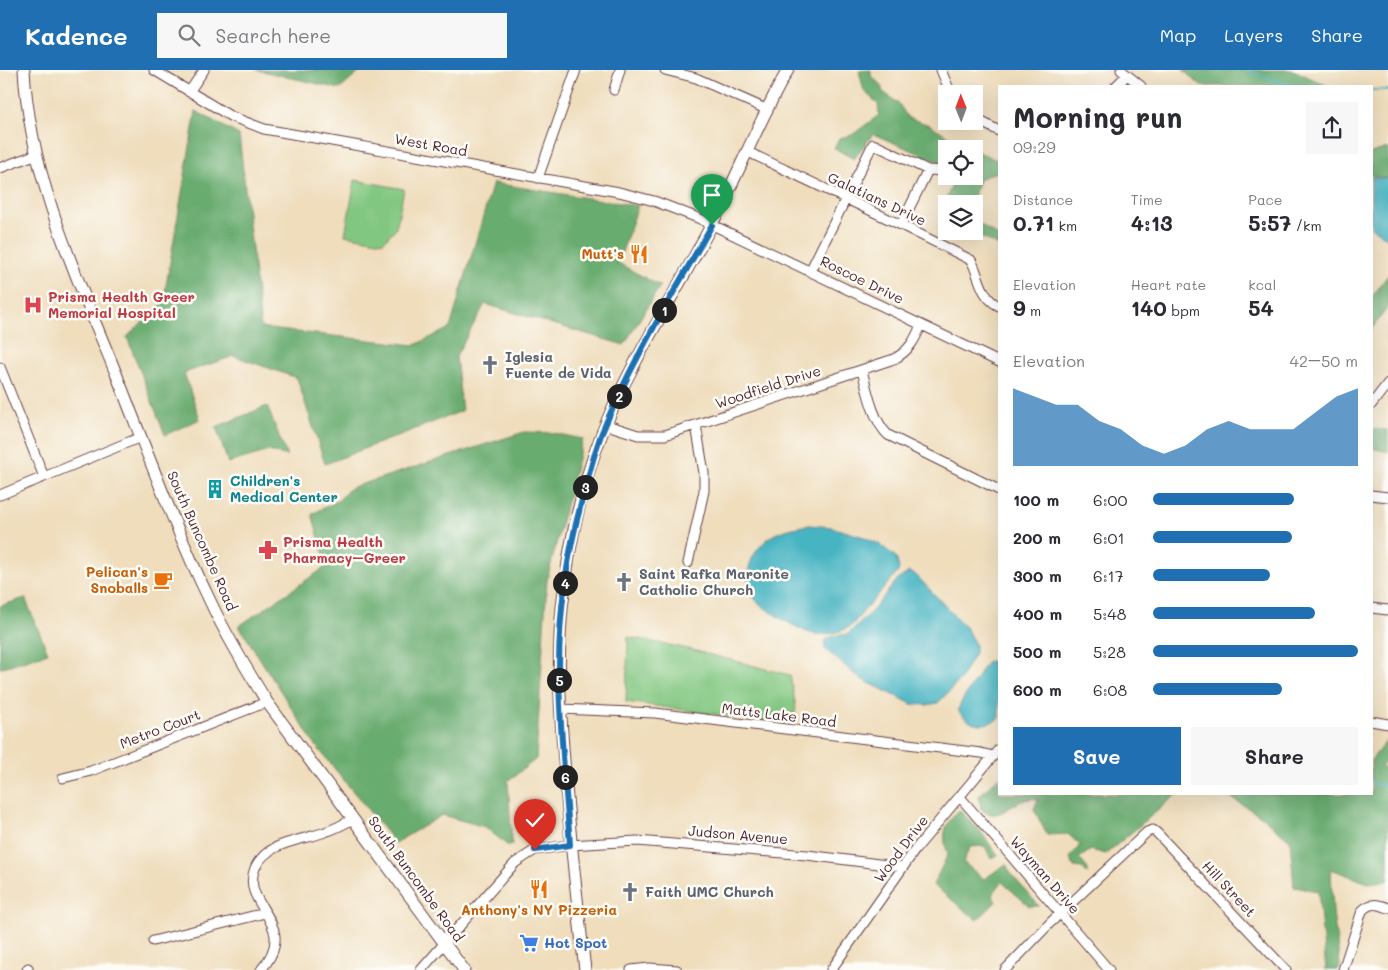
<!DOCTYPE html>
<html lang="en">
<head>
<meta charset="utf-8">
<style>
	body { margin:0; font-family:Mali,sans-serif; background:#f7f7f7; color:#2b2b33; height:100vh; display:flex; flex-direction:column; font-size:19px; white-space:nowrap }
	* { box-sizing:border-box; margin:0 }
	p { font-size:16px; color:#7c7c81 }
	.icon { flex:none; width:28px; height:28px; fill:none; stroke:currentColor; stroke-width:2; stroke-linecap:round; stroke-linejoin:round }
	.map { position:relative; flex:1; overflow:hidden }
	.side { position:absolute; left:998px; top:15px; width:375px; height:710px; display:flex; flex-direction:column; background:#fff; border-radius:0px; box-shadow:0 5px 20px #0002 }
	.side>* { flex:none }
	.needle { width:32px; rotate:359deg }
	.buttons { position:absolute; left:938px; top:15px; display:grid; gap:10px }
	.buttons a { display:grid; place-items:center; width:45px; height:45px; border-radius:0px; background:#fff; box-shadow:0 5px 20px #0002; font-size:25px }
	.pin { position:absolute; display:grid; place-items:center; width:42px; height:42px; color:#fff; margin:-51px -21px; border-radius:50% 50% 50% 0; rotate:-45deg; box-shadow:0 0 5px #0007 }
	.pin .icon { rotate:45deg }
	.km { position:absolute; width:25px; height:25px; margin:-12px; border-radius:50%; background:#222; color:#fff; font-size:14px; line-height:25px; text-align:center }
	.round { display:grid; place-items:center; flex:none; width:52px; height:52px; border-radius:0px; background:#f7f7f7 }
	.overview { display:flex; align-items:center; justify-content:space-between; height:85px; padding:0 15px }
	h1 { font-size:28px; font-weight:700; line-height:38px }
	.stats { display:grid; grid-template-columns:repeat(3,1fr); gap:8px; height:85px; padding:5px 15px }
	.stats div { display:grid; align-content:center }
	.stats b { font-size:21px; font-weight:700 }
	.stats small { font-size:14px; font-weight:400 }
	.stats p { font-size:14px }
	.chart { height:140px; padding:10px 15px }
	.chart p { display:flex; justify-content:space-between }
	.chart svg { width:100%; height:90px; margin-top:5px; fill:#1f6fb2; opacity:.7 }
	.action { display:flex; gap:10px; margin-top:auto; padding:10px 15px }
	.action a { flex:1; height:58px; border-radius:0px; background:#1f6fb2; color:#fff; font-size:20px; font-weight:700; line-height:58px; text-align:center }
	.action a+a { background:#f7f7f7; color:#2b2b33 }
	ul { padding:0 15px; list-style:none; font-size:16px }
	li { display:grid; grid-template-columns:80px 60px 1fr; align-items:center; height:38px }
	li i { height:12px; border-radius:6px; background:#1f6fb2 }
	header { display:flex; align-items:center; gap:30px; box-sizing:border-box; height:70px; padding:0 25px; background:#1f6fb2; color:#fff }
	header strong { font-size:24px }
	nav { display:flex; gap:28px; margin-inline-start:auto; font-size:18px }
	.search { width:350px; height:45px; background:#f7f7f7; display:flex; align-items:center; gap:12px; box-sizing:border-box; padding:0 18px; border-radius:0px; color:#7c7c81; font-size:19px }
	.map>svg:first-child { display:block }
	.green { fill:#82c781; stroke:#667356 }
	.forest { fill:#69ac6f; stroke:#5a664d }
	.water { fill:#46b4c2; stroke:#486a76 }
	.lines { fill:none; stroke-linecap:round; stroke-linejoin:round }
	.stream { stroke:#46b4c2; stroke-width:2 }
	.minor-casing { stroke:#633c41; stroke-width:11 }
	.major-casing { stroke:#633c41; stroke-width:13 }
	.minor { stroke:#fff; stroke-width:9 }
	.major { stroke:#fff; stroke-width:11 }
	.route-casing { stroke:#fff; stroke-width:10 }
	.route { stroke:#1f6fb2; stroke-width:6 }
	.labels { text-anchor:middle; stroke-width:5; stroke-linejoin:round; paint-order:stroke }
	.street-label { font-size:14px; fill:#4a1f2b; stroke:#fdfcf7 }
	.food-label { font-size:14px; font-weight:bold; fill:#c56008; stroke:#fdfcf7; text-anchor:end }
	.health-label { font-size:14px; font-weight:bold; fill:#be3a42; stroke:#fdfcf7; text-anchor:start }
	.worship-label { font-size:14px; font-weight:bold; fill:#5b616d; stroke:#fdfcf7; text-anchor:start }
	.culture-label { font-size:14px; font-weight:bold; fill:#0d838f; stroke:#fdfcf7; text-anchor:start }
	.shop-label { font-size:14px; font-weight:bold; fill:#366cbe; stroke:#fdfcf7; text-anchor:start }
</style>
</head>
<body>
<header>
<strong>Kadence</strong>
<div class="search"><svg class="icon" aria-label="search" viewBox="0 0 24 24"><circle cx="10" cy="10" r="6"/><path d="M15 15l6 6"/></svg>Search here</div>
<nav><a>Map</a><a>Layers</a><a>Share</a></nav>
</header>
<div class="map">
<svg width="1388" height="900" viewBox="0 0 1388 900">
	<rect width="100%" height="100%" fill="#fdfcf7"/>
	<filter id="ink" filterUnits="userSpaceOnUse"><feTurbulence type="fractalNoise" baseFrequency=".02" numOctaves="2"/><feDisplacementMap in="SourceGraphic" scale="10" xChannelSelector="R" yChannelSelector="G"/><feConvolveMatrix kernelMatrix="1 2 1 2 8 2 1 2 1" color-interpolation-filters="sRGB"/></filter>
	<filter id="wash" filterUnits="userSpaceOnUse"><feTurbulence type="fractalNoise" baseFrequency=".0096" numOctaves="4" result="noise"/><feDisplacementMap in="SourceGraphic" scale="20" xChannelSelector="R" yChannelSelector="G"/><feGaussianBlur stdDeviation="1.12" result="paint"/><feColorMatrix in="noise" values="0 0 0 0 0 0 0 0 0 0 0 0 0 0 0 0 0 1.4 0 .05"/><feComposite in="paint" operator="in"/></filter>
	<g filter="url(#wash)">
		<rect width="100%" height="100%" fill="#efddbc"/>
		<path class="green" d="M355,110L404,119L396,158L383,172L345,165Z
			M628,567L684,578L790,605L796,638L793,650L786,654L626,632Z"/>
		<path class="forest" d="M257,0H362L340,19Z
			M871,0V6L882,16V21L899,34L908,48L930,55L971,79H946V95L873,64L854,89L834,78L839,68L852,65L879,45L878,34L864,21L859,1Z
			M1183,0H1293L1328,16H1201Z
			M196,41L239,65L261,258L415,275L450,258L493,113L638,136L618,193L660,216L624,275L485,234L456,286L462,341L325,394L297,308L234,286L184,303L200,349L165,365L127,267L163,233Z
			M1388,78V108L1371,106V83Z
			M974,80L999,91V102L990,104L979,110L971,134H946V145L941,141L956,106H974Z
			M974,150L999,167V176L968,161H974Z
			M1388,205V237L1371,260V228Z
			M267,336L287,386L269,381L228,393L216,357Z
			M1371,359L1388,360V382L1371,378Z
			M524,362L553,363L583,369L547,510L536,689L508,711L512,775H507L485,757L442,745L395,773L313,672L239,556L327,496L312,444L339,430L350,418Z
			M25,528L48,583L0,598V536Z
			M1387,670H1388V690L1381,697L1388,699V811L1368,813L1331,799L1333,842L1340,896L1338,900H1326L1318,821L1294,817L1290,770L1261,746L1225,724H1371V690Z
			M999,707V724H1177L1106,784L1091,780L1079,788L1088,799V804L1082,798L1074,797L1070,788L1080,775L1068,764L1047,765L1034,739L1038,729C1012,725 1002,756 981,739L979,726Z
			M959,740L979,759L998,786L991,789L985,776L970,777L963,792L984,809L1006,794L1011,804L1039,836H1029L1002,812L992,825L996,832L977,850L933,815L948,784C941,763 944,756 959,740Z"/>
		<path class="water" d="M1371,108H1388V169L1371,157Z
			M809,455L831,457L864,467L879,474L896,487L899,498L898,502L851,556C841,562 827,566 814,564C802,562 762,539 755,529C738,506 753,477 775,464C786,459 797,457 809,455Z
			M909,502L916,505L966,558L975,574V583L960,610L938,633L927,635L912,634L859,608L825,579L824,571L831,567L848,564L873,540L897,510Z
			M988,591L999,592V648C985,659 966,654 958,640C961,630 967,624 972,615C978,607 981,599 988,591Z"/>
		<g class="lines">
			<path class="stream" d="M1248,0L1255,4L1295,16
				M1371,20H1388
				M1371,713L1382,715L1388,718"/>
		</g>
	</g>
	<g filter="url(#ink)">
		<g class="lines">
			<g class="minor-casing">
				<path id="minor" d="M154,0L230,46L264,59L619,122L654,131L698,148L999,292
					M665,0L696,8L768,40
					M941,0L951,24
					M1121,0L1141,16
					M1116,16L1127,5
					M614,20L620,0
					M189,22L204,0
					M974,48L999,61
					M748,82L901,155L971,190C980,206 980,227 999,236
					M0,98L37,84
					M928,100L946,101
					M538,108L576,0
					M810,201L873,74L928,100L901,155
					M0,297L44,407
					M862,300C867,320 873,351 888,365L999,420
					M1371,335L1388,313
					M607,355L638,365H665L894,289C909,281 915,270 921,255
					M0,425L141,367
					M1371,425L1388,427
					M688,493L704,421V403L696,355
					M1371,538L1388,540
					M560,639L655,643L981,683L993,686
					M1371,651L1388,654
					M63,708L91,701L267,632
					M960,727L1109,900
					M153,871L265,843
					M27,900L28,898
					M261,900C302,852 239,837 255,798C267,771 302,771 325,762C335,759 344,754 353,749
					M421,900L515,793L535,780L570,775L637,771L807,785L903,797
					M631,900L649,898L677,900
					M831,900L915,780L999,679
					M1005,900L1050,853L1147,762L1153,760L1157,763L1286,900
					M1343,900L1362,841C1370,832 1378,834 1388,838"/>
			</g>
			<g class="major-casing">
				<path id="major" d="M24,0C30,108 77,207 117,306C147,382 175,459 211,533C227,567 247,600 267,632L464,900
					M585,900C577,830 569,761 564,691C560,640 557,589 562,538C568,480 580,420 601,366C630,292 675,225 712,154C739,104 759,49 788,0"/>
			</g>
			<use href="#minor" class="minor"/>
			<use href="#major" class="major"/>
		</g>
	</g>
	<g class="lines" filter="url(#ink)">
		<g class="route-casing">
			<path id="route" d="M535,780L570,775C566,717 559,657 559,598C559,539 568,479 584,423C589,404 594,384 601,365C631,292 673,224 712,155"/>
		</g>
		<use href="#route" class="route"/>
	</g>
	<defs>
		<g id="restaurant-bare" transform="scale(1.5)"><path d="M-5-6h1v4h1v-4h1v4h1v-4h1v5L-1.5 .5V6h-2V.5L-5-1ZM5-6V6H3V1.5H1.5Q1.5-4 5-6Z" fill="#e8710a" stroke="#fdfcf7" stroke-width="2.5" paint-order="stroke"/></g>
		<g id="hospital-bare" transform="scale(1.5)"><path d="M-5-5h3v3.5h4V-5h3V5h-3V1.5h-4V5h-3Z" fill="#e0444e" stroke="#fdfcf7" stroke-width="2.5" paint-order="stroke"/></g>
		<g id="church-bare" transform="scale(1.5)"><path d="M-1.2-6h2.4v3.5h3.3v2.4h-3.3V6h-2.4V-.1h-3.3v-2.4h3.3Z" fill="#6b7280" stroke="#fdfcf7" stroke-width="2.5" paint-order="stroke"/></g>
		<g id="building-bare" transform="scale(1.5)"><path d="M-4-6H4V6H1V3H-1V6H-4ZM-2.5-4.3h1.7v1.8h-1.7ZM.8-4.3h1.7v1.8H.8ZM-2.5-1h1.7V.8h-1.7ZM.8-1h1.7V.8H.8Z" fill="#0f9aa8" stroke="#fdfcf7" stroke-width="2.5" paint-order="stroke"/></g>
		<g id="pharmacy-bare" transform="scale(1.5)"><path d="M-2-6h4v4h4v4h-4v4h-4v-4h-4v-4h4Z" fill="#e0444e" stroke="#fdfcf7" stroke-width="2.5" paint-order="stroke"/></g>
		<g id="cafe-bare" transform="scale(1.5)"><path d="M-5.5-4.5H6V0H3Q3 3.5 0 3.5H-2.5Q-5.5 3.5-5.5 0ZM3-3.2v2h1.7v-2ZM-6 4.5H4V6H-6Z" fill="#e8710a" stroke="#fdfcf7" stroke-width="2.5" paint-order="stroke"/></g>
		<g id="supermarket-bare" transform="scale(1.5)"><path d="M-6-5.5h2.5l.6 2H6L4.5 2H-2.5L-4.4-4H-6ZM-1.5 3.2a1.3 1.3 0 1 0 .1 0ZM3 3.2a1.3 1.3 0 1 0 .1 0Z" fill="#3f7fe0" stroke="#fdfcf7" stroke-width="2.5" paint-order="stroke"/></g>
	</defs>
	<g fill-rule="evenodd">
		<use href="#restaurant-bare" x="639" y="184"/>
		<use href="#hospital-bare" x="33" y="235"/>
		<use href="#church-bare" x="490" y="295"/>
		<use href="#building-bare" x="215" y="419"/>
		<use href="#pharmacy-bare" x="268" y="480"/>
		<use href="#cafe-bare" x="163" y="510"/>
		<use href="#church-bare" x="624" y="512"/>
		<use href="#restaurant-bare" x="539" y="819"/>
		<use href="#church-bare" x="630" y="822"/>
		<use href="#supermarket-bare" x="529" y="873"/>
	</g>
	<g class="labels">
		<g class="street-label">
			<text transform="translate(431 75) rotate(10)" y="5">West Road</text>
			<text transform="translate(877 129) rotate(25)" y="5">Galatians Drive</text>
			<text transform="translate(862 210) rotate(26)" y="5">Roscoe Drive</text>
			<text transform="translate(768 317) rotate(-18)" y="5">Woodfield Drive</text>
			<text transform="translate(202 471) rotate(66)" y="5">South Buncombe Road</text>
			<text transform="translate(779 645) rotate(7)" y="5">Matts Lake Road</text>
			<text transform="translate(160 659) rotate(-21)" y="5">Metro Court</text>
			<text transform="translate(738 765) rotate(5)" y="5">Judson Avenue</text>
			<text transform="translate(901 779) rotate(-53)" y="5">Wood Drive</text>
			<text transform="translate(1045 805) rotate(49)" y="5">Wayman Drive</text>
			<text transform="translate(416 809) rotate(54)" y="5">South Buncombe Road</text>
			<text transform="translate(1229 819) rotate(47)" y="5">Hill Street</text>
		</g>
		<g class="food-label">
			<text x="624" y="189">Mutt's</text>
			<text x="148" y="507">Pelican's<tspan x="148" dy="16">Snoballs</tspan></text>
			<text x="539" y="845" text-anchor="middle">Anthony's NY Pizzeria</text>
		</g>
		<g class="health-label">
			<text x="48" y="232">Prisma Health Greer<tspan x="48" dy="16">Memorial Hospital</tspan></text>
			<text x="283" y="477">Prisma Health<tspan x="283" dy="16">Pharmacy–Greer</tspan></text>
		</g>
		<g class="worship-label">
			<text x="505" y="292">Iglesia<tspan x="505" dy="16">Fuente de Vida</tspan></text>
			<text x="639" y="509">Saint Rafka Maronite<tspan x="639" dy="16">Catholic Church</tspan></text>
			<text x="645" y="827">Faith UMC Church</text>
		</g>
		<g class="culture-label">
			<text x="230" y="416">Children's<tspan x="230" dy="16">Medical Center</tspan></text>
		</g>
		<g class="shop-label">
			<text x="544" y="878">Hot Spot</text>
		</g>
	</g>
</svg>
<div class="buttons">
<a><svg class="needle" viewBox="-14 -14 28 28"><path d="M0-13l5 13h-10z" fill="#e53935"/><path d="M0 13l5-13h-10z" fill="#7c7c81"/></svg></a>
<a><svg class="icon" aria-label="locate" viewBox="0 0 24 24"><circle cx="12" cy="12" r="6"/><path d="M12 2v4M12 18v4M2 12h4M18 12h4"/></svg></a>
<a><svg class="icon" aria-label="layers" viewBox="0 0 24 24"><path d="M12 4l9 5-9 5-9-5zM3 14l9 5 9-5"/></svg></a>
</div>
<div class="pin" style="left:712px;top:155px;background:#1e9e55"><svg class="icon" aria-label="arrive" viewBox="0 0 24 24"><path d="M6 21V4h12l-3 4 3 4H6"/></svg></div>
<div class="pin" style="left:535px;top:780px;background:#d93025"><svg class="icon" aria-label="check" viewBox="0 0 24 24"><path d="M5 12l5 5 9-10"/></svg></div>
<b class="km" style="left:664px;top:240px">1</b>
<b class="km" style="left:619px;top:326px">2</b>
<b class="km" style="left:585px;top:417px">3</b>
<b class="km" style="left:565px;top:513px">4</b>
<b class="km" style="left:559px;top:610px">5</b>
<b class="km" style="left:565px;top:707px">6</b>
<section class="side">
<div class="overview"><div><h1>Morning run</h1><p>09:29</p></div><a class="round"><svg class="icon" aria-label="share" viewBox="0 0 24 24"><path d="M12 15V3M7 8l5-5 5 5M5 13v7h14v-7"/></svg></a></div>
<div class="stats">
<div><p>Distance</p><b>0.71<small> km</small></b></div>
<div><p>Time</p><b>4:13</b></div>
<div><p>Pace</p><b>5:57<small> /km</small></b></div>
</div>
<div class="stats">
<div><p>Elevation</p><b>9<small> m</small></b></div>
<div><p>Heart rate</p><b>140<small> bpm</small></b></div>
<div><p>kcal</p><b>54</b></div>
</div>
<div class="chart"><p><span>Elevation</span>42–50 m</p>
<svg viewBox="0 0 160 44" preserveAspectRatio="none"><path d="M0 44V6L10 10L20 14L30 14L40 22L50 26L60 34L70 38L80 34L90 26L100 22L110 26L120 26L130 26L140 18L150 10L160 6V44z"/></svg>
</div>
<ul>
<li><b>100 m</b>6:00<i style="width:69%"></i></li>
<li><b>200 m</b>6:01<i style="width:68%"></i></li>
<li><b>300 m</b>6:17<i style="width:57%"></i></li>
<li><b>400 m</b>5:48<i style="width:79%"></i></li>
<li><b>500 m</b>5:28<i style="width:100%"></i></li>
<li><b>600 m</b>6:08<i style="width:63%"></i></li>
</ul>
<div class="action"><a>Save</a><a>Share</a></div>
</section>
</div>
</body>
</html>
